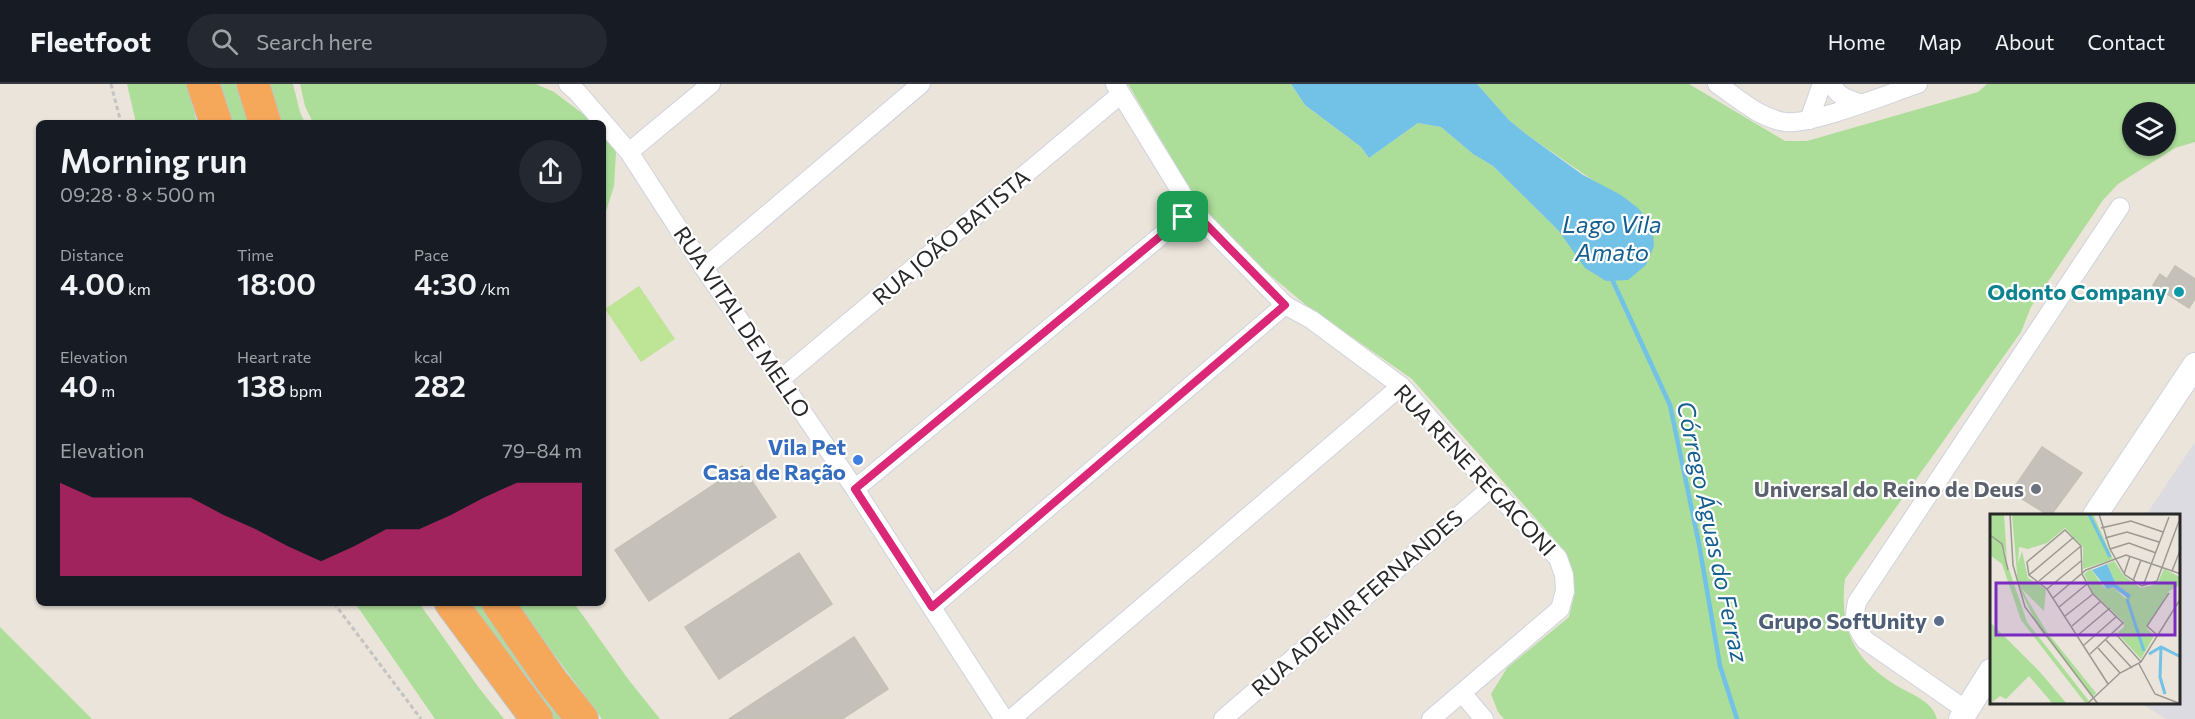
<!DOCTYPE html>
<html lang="en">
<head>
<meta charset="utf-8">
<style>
	body { margin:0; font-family:Commissioner,sans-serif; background:#242831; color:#f1f3f6; height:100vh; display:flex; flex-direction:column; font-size:22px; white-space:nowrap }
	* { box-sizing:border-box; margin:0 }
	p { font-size:20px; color:#9ea1a6 }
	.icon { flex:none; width:33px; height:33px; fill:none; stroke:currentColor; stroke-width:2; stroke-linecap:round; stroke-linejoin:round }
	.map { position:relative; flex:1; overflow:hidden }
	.drawer { position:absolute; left:36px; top:36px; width:570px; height:486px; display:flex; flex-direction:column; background:#171b24; border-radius:9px; box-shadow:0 2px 4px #0004 }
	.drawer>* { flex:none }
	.tools { position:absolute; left:2122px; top:18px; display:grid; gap:12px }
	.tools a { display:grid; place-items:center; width:54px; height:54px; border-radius:50%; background:#171b24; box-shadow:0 2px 4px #0004; font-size:30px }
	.pin { position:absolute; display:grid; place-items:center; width:51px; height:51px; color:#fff; margin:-26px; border-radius:12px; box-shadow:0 3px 9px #0006 }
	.round { display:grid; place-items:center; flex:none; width:63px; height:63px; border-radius:32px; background:#242831 }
	.overview { display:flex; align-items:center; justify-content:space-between; height:102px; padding:0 24px }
	h1 { font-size:33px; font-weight:600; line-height:45px }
	.stats { display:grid; grid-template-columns:repeat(3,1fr); gap:9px; height:102px; padding:6px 24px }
	.stats div { display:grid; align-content:center }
	.stats b { font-size:30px; font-weight:600 }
	.stats small { font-size:16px; font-weight:400 }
	.stats p { font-size:16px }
	.chart { height:168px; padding:12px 24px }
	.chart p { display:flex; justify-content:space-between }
	.chart svg { width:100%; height:108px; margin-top:6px; fill:#db2777; opacity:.7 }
	header { display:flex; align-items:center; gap:36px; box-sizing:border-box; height:84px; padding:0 30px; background:#171b24; border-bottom:2px solid #363941 }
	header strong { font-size:28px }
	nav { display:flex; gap:33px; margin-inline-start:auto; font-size:21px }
	.search { width:420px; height:54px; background:#242831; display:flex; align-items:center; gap:15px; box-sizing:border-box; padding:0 21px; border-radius:33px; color:#9ea1a6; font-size:22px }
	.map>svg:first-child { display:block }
	.industrial { fill:#dddbe2 }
	.green { fill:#acde99; fill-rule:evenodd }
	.pitch { fill:#bee595 }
	.water { fill:#72c1e7 }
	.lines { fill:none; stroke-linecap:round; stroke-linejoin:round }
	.stream { stroke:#72c1e7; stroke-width:4.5 }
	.building { fill:#c5c1ba; stroke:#c5c0b4; stroke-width:1.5 }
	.street-casing { stroke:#d0d2e0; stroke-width:20 }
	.secondary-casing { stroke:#d0d2e0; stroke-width:26 }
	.highway-casing { stroke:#c3c3c3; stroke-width:34 }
	.path { stroke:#c3c3c3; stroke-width:3; stroke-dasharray:4.5 3; stroke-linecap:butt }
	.street { stroke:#fff; stroke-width:18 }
	.secondary { stroke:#fff; stroke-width:24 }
	.highway { stroke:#f5a75a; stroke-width:32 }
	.route-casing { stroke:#fff; stroke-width:12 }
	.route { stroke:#db2777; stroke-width:8 }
	.culture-dot { fill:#0f9aa8; stroke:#fff; stroke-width:2 }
	.shop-dot { fill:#3f7fe0; stroke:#fff; stroke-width:2 }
	.worship-dot { fill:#6b7280; stroke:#fff; stroke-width:2 }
	.service-dot { fill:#5c6f8a; stroke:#fff; stroke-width:2 }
	.labels { text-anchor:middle; stroke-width:4.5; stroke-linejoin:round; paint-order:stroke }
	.street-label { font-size:22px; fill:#282828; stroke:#fff }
	.culture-label { font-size:22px; font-weight:bold; fill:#0d838f; stroke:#fff; text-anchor:end }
	.shop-label { font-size:22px; font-weight:bold; fill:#366cbe; stroke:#fff; text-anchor:end }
	.worship-label { font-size:22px; font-weight:bold; fill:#5b616d; stroke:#fff; text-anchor:end }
	.service-label { font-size:22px; font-weight:bold; fill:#4e5e75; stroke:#fff; text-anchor:end }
	.water-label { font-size:24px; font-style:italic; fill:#145e90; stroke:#fff }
	.inset-river { fill:none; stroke:#72c1e7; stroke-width:3 }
	.inset-road { fill:none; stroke:#9c9993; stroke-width:1.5 }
	.view { fill:#7b2cbf; fill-opacity:0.15; stroke:#7b2cbf; stroke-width:3 }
	.inset-edge { fill:none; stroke:#282828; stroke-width:3 }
</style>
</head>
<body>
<header>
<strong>Fleetfoot</strong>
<div class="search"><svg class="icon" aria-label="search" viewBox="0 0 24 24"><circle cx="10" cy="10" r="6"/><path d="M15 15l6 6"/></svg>Search here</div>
<nav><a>Home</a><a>Map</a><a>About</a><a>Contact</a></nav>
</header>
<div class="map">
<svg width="2195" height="635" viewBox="0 0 2195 635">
	<rect width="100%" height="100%" fill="#eae4da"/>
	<path class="industrial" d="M2195,358V635H2166L2141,619L2178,618V431H2146Z"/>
	<path class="green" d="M127,0H187L197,39H136Z
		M217,0H239L248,39H227Z
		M268,0H293L300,28L305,39H279Z
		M300,0H536L554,8L595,39H313L305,22Z
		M1128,0H1291L1305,21L1361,63L1369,74L1418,39L1441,43L1473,70L1493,82L1558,146L1571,164L1601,102L1526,50L1509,36L1477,0H1689L1785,57H1807L1978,8L1987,0H2195V58L2175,64L2118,100L2103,116L2031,223L2021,248L1845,495C1839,546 1854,577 1899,603C1913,611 1933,618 1937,635H1504L1498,628L1491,610L1507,584L1569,533L1575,508L1561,463L1412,295L1306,221L1251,175L1196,116ZM2133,28H2166V62H2133Z
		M603,48L616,68L614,102L603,137Z
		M355,519H419L479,604L504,635H435Z
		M463,519H486L572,635H550Z
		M516,519H574L628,595L660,635H602Z
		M0,543L92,635H0Z"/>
	<path class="pitch" d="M639,202L675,255L641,278L605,225Z"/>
	<path class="water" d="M1291,0H1477L1509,36L1526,50L1583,91L1621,111L1638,124L1652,141L1654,162L1646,181L1628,196L1606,197L1585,184L1558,146L1493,82L1473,70L1441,43L1418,39L1369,74L1361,63L1305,21Z"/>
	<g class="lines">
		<path class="stream" d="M1611,193L1670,321L1699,460L1720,582L1737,635"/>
	</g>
	<path class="building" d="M2175,182L2195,195V215L2189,224L2153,201L2160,190L2167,195Z
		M2042,363L2082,389L2051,431H2048L2011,408Z
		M742,382L776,433L649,517L615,466Z
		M799,469L832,520L719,595L685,543Z
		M854,553L888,605L842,635H729Z"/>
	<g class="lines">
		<g class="street-casing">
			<path id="street" d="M568,0L578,9L629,68L704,184L855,405L1004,635
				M1115,0L1192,126L1285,221L1312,236L1401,302L1491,404L1558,474L1564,491L1565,507L1560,525L1431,635
				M1717,0C1738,14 1759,34 1785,38C1809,42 1890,9 1918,0
				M1832,0C1837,12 1847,15 1859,19
				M1809,36L1822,0
				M629,68L711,0
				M704,184L921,0
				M781,295L1121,10
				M855,405L1192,126
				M932,523L1285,221
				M1462,609L1484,635
				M1966,626L1865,556C1855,543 1853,534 1857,518L2120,123
				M1011,635L1401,302
				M1223,635L1491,404"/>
		</g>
		<g class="secondary-casing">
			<path id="secondary" d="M2095,431L2195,281
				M1961,635L1991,587"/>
		</g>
		<g class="highway-casing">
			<path id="highway" d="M203,0L216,39
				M253,0L265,39
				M451,519L537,635
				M498,519L551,596L582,635"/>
		</g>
		<path class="path" d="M111,0L121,39
			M334,519L421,635"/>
		<use href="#street" class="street"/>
		<use href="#secondary" class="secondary"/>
		<use href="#highway" class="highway"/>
	</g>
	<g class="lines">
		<g class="route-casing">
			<path id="route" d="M1192,126L1285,221L932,523L855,405Z"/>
		</g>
		<use href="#route" class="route"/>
	</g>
	<circle class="culture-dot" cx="2179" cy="208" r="6"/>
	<circle class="shop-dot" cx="858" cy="376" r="6"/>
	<circle class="worship-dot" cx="2036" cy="405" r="6"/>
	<circle class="service-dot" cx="1939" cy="537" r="6"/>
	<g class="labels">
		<g class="street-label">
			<text transform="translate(951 153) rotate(-40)" y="8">RUA JOÃO BATISTA</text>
			<text transform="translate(742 238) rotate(56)" y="8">RUA VITAL DE MELLO</text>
			<text transform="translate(1475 386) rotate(47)" y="8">RUA RENE REGACONI</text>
			<text transform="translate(1357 519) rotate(-41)" y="8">RUA ADEMIR FERNANDES</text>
		</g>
		<g class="culture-label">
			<text x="2167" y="216">Odonto Company</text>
		</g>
		<g class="shop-label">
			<text x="846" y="371">Vila Pet<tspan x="846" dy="25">Casa de Ração</tspan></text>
		</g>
		<g class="worship-label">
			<text x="2024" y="413">Universal do Reino de Deus</text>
		</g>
		<g class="service-label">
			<text x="1927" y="545">Grupo SoftUnity</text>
		</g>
		<g class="water-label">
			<text x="1612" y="149">Lago Vila<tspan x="1612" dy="28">Amato</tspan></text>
			<text transform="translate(1712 448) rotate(78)" y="8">Córrego Águas do Ferraz</text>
		</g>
	</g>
	<g transform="translate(1990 430)">
		<rect width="190" height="190" fill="#eae4da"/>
		<path d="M0,0H14L17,46L15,37L0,20ZM22,0H108L104,2L123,45L93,55V33L75,14L57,29L38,35L29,33L28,49L32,37L38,64L56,75L54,97L32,75L37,85L57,118L106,179L103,183L48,113L28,71ZM0,22L10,29L37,108L99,187L96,190L31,106L12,50L0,41ZM124,47L134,62L151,74L167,70L174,55L190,63V71L179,77L156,113L164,122L151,145L127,119L134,113L133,107L103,79L94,60L101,55L112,71L117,75L123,73L135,84L141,81L126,70L117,50ZM0,108L50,158L77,190H63L39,162L16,185L10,182L0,190Z" fill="#acde99"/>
		<path d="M117,50L126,70L141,81L139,85L123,73L117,75L102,56Z" fill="#72c1e7"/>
		<path class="inset-river" d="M99,0L120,43M137,85L154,137M171,133L170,163L175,180M159,140L171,133L191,143"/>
		<path class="inset-road" d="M20,0L23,51L35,93L108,190M109,0L120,35L135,61L152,72L167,67L189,7M111,14L141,7L173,18M0,21L12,30L18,56M115,24L137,18L169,28M120,35L139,29L166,39M182,57L191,34M134,60L140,42M39,61L84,23M49,67L91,32M143,67L151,46M153,72L179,3M57,75L91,47M63,84L96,56L136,41L191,60M69,93L97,70M75,102L103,80M82,112L111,87M125,119L151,148M166,120L157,112L179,79M88,121L120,94M116,126L142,154M94,131L127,102M108,134L130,159M100,140L133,109L103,80L92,60L91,32L75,16L37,48L39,61L57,75L118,170M149,150L165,180L191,190M97,190L130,159L151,148L191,84"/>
		<path class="view" d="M6,69H185V121H6Z"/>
		<rect width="190" height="190" class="inset-edge"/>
	</g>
</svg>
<div class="tools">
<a><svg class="icon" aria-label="layers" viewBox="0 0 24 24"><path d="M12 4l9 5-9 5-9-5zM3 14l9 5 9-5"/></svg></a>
</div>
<div class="pin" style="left:1183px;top:133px;background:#1e9e55"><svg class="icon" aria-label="arrive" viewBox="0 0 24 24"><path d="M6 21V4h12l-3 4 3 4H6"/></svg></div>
<section class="drawer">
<div class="overview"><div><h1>Morning run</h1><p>09:28 · 8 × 500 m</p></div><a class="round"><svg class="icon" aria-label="share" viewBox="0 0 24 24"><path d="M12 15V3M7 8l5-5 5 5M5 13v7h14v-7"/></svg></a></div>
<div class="stats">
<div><p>Distance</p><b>4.00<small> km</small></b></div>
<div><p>Time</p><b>18:00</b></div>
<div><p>Pace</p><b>4:30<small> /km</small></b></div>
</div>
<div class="stats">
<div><p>Elevation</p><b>40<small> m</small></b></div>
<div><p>Heart rate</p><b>138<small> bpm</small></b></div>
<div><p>kcal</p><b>282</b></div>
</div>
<div class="chart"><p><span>Elevation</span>79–84 m</p>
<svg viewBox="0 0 160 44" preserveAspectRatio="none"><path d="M0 44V6L10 12L20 12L30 12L40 12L50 19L60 25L70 32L80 38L90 32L100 25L110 25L120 19L130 12L140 6L150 6L160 6V44z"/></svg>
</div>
</section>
</div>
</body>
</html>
